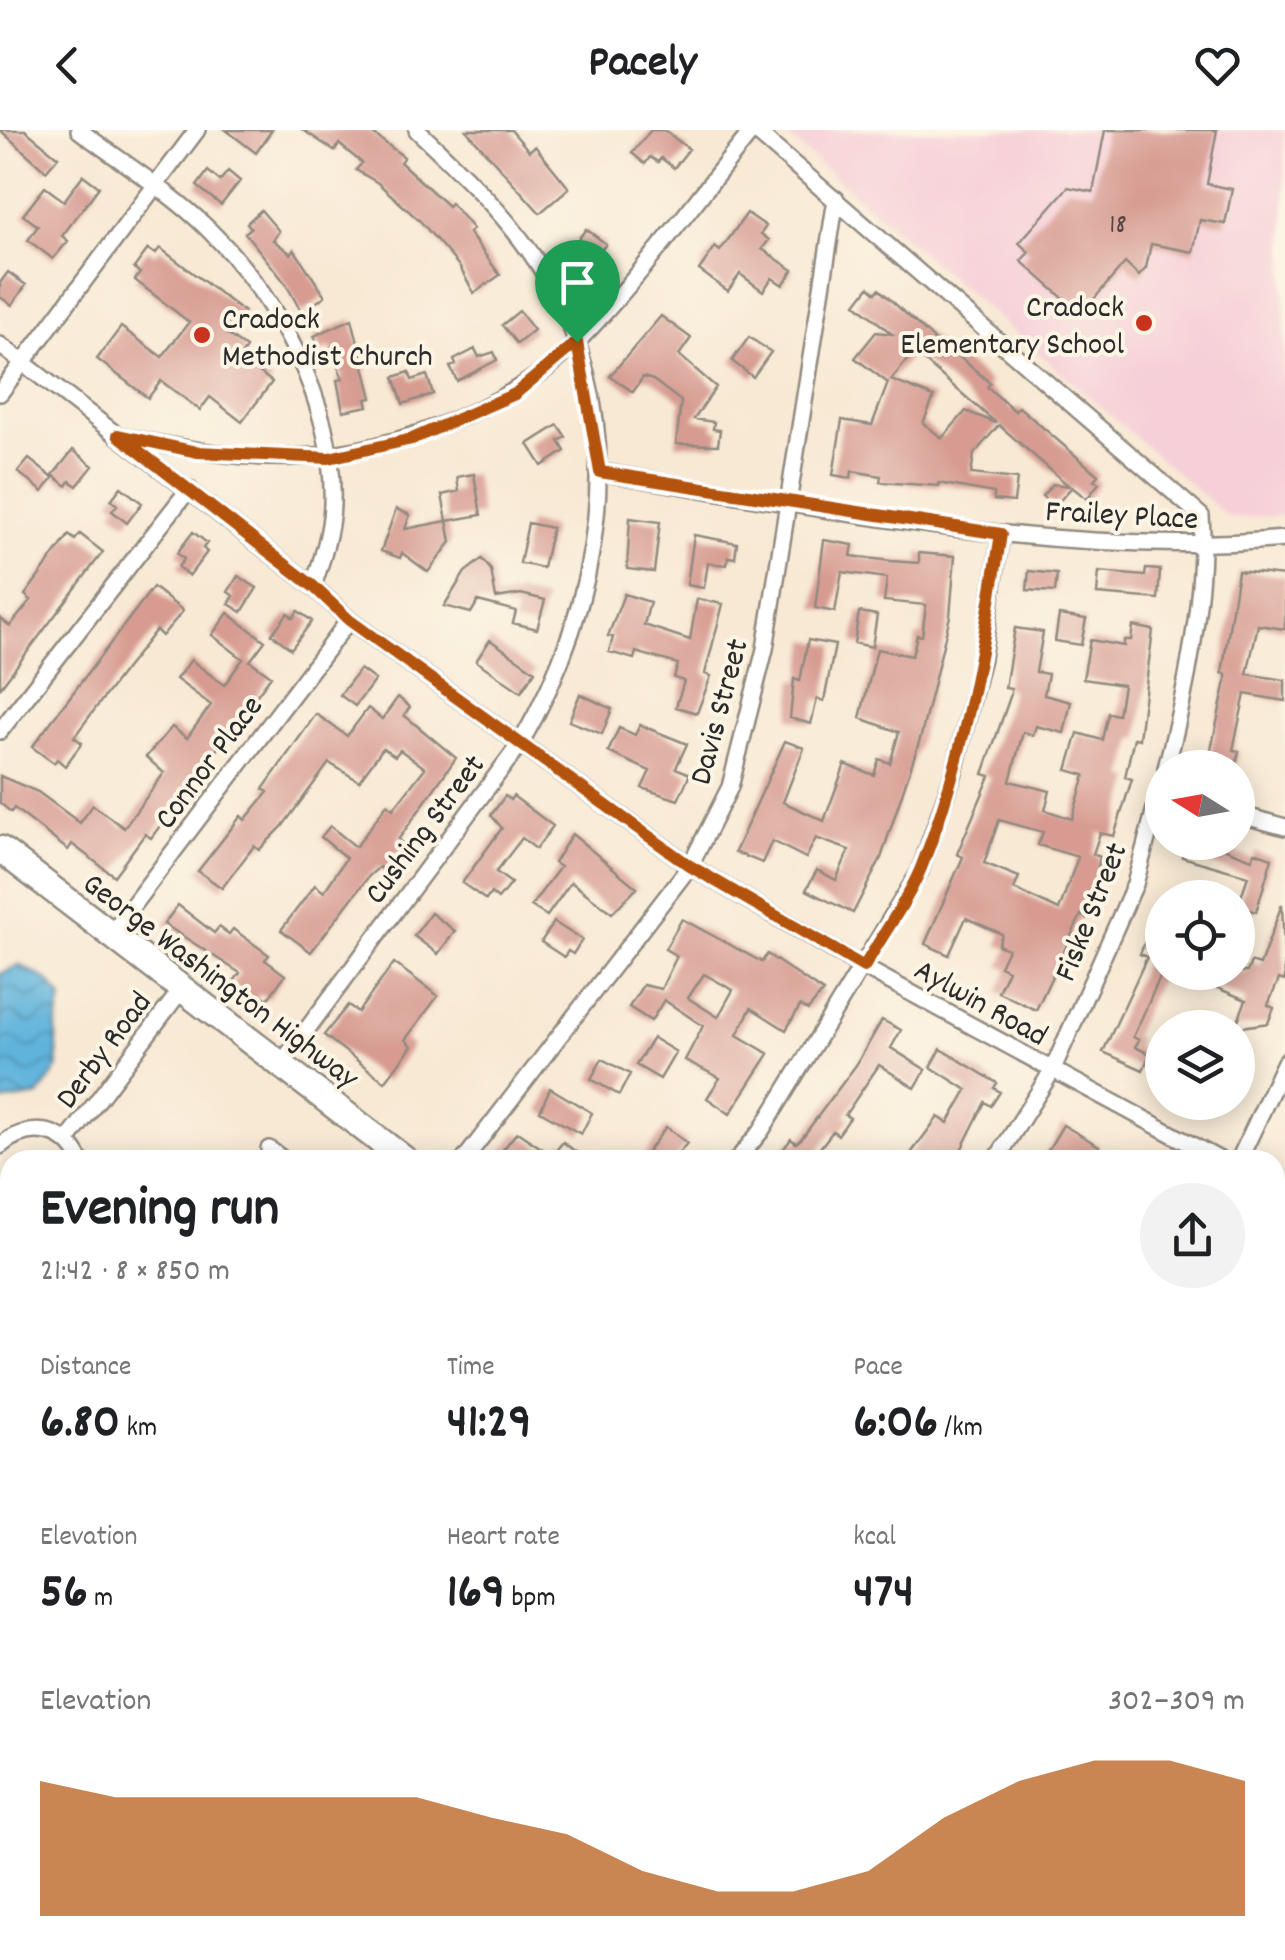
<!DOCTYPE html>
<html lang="en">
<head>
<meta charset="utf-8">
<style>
	body { margin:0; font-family:Dekko,sans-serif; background:#f2f2f2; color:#202124; height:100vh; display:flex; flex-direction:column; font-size:38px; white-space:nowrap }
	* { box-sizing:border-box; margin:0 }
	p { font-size:32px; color:#757577 }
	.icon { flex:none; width:55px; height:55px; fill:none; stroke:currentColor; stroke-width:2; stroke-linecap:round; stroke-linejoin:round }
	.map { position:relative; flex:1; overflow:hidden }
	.drawer { position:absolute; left:0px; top:1020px; width:1285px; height:810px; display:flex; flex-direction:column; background:#fff; border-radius:30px 30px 0 0; box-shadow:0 5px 25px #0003 }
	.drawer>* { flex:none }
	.needle { width:65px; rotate:281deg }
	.buttons { position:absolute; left:1145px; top:620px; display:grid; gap:20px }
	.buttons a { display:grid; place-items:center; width:110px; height:110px; border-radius:50%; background:#fff; box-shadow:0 5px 25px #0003; font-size:50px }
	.pin { position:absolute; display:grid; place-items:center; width:85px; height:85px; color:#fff; margin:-102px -42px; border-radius:50% 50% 50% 0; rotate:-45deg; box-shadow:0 0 10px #0007 }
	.pin .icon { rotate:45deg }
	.round { display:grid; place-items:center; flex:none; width:105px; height:105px; border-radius:52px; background:#f2f2f2 }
	.overview { display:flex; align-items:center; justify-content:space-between; height:170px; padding:0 40px }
	h1 { font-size:55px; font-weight:700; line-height:75px }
	.figures { display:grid; grid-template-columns:repeat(3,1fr); gap:15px; height:170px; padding:10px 40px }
	.figures div { display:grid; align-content:center }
	.figures b { font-size:50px; font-weight:700 }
	.figures small { font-size:28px; font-weight:400 }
	.figures p { font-size:28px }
	.chart { height:280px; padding:20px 40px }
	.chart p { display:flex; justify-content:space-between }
	.chart svg { width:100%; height:180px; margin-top:10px; fill:#b45309; opacity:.7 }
	header { display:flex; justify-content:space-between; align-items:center; height:130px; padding:0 40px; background:#fff; font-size:45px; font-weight:700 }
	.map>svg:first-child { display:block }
	.built { fill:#f6cfd8 }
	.water { fill:url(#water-waves); stroke:#467084; stroke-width:2.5 }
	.building { fill:#d79b92; fill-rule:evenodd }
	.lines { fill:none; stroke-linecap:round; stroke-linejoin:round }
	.street-casing { stroke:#928a80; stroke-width:20 }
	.primary-casing { stroke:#928a80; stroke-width:30 }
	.street { stroke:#fff; stroke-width:15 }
	.primary { stroke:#fff; stroke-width:25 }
	.route-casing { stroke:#fff; stroke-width:20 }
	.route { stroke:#b45309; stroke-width:12 }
	.poi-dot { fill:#c8321e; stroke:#fcf5e5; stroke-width:4 }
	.labels { text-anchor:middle; stroke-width:8; stroke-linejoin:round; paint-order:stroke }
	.number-label { font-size:28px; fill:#564745 }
	.poi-label { font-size:32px; fill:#2b2b2b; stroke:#fcf5e5; text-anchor:end }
	.street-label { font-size:32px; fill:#2b2b2b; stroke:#fcf5e5 }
</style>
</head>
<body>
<header><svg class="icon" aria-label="back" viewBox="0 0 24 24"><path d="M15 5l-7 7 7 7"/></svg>Pacely<svg class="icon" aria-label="heart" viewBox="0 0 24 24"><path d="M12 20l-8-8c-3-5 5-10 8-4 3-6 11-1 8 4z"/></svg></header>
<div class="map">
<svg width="1285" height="1830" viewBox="0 0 1285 1830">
	<defs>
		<pattern id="water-waves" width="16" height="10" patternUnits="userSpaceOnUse" patternTransform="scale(2.5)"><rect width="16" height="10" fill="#60b4dc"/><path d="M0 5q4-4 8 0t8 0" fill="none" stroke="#4f93b3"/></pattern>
	</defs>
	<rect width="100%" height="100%" fill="#fcf5e5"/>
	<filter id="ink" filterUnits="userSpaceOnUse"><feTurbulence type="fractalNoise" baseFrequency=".01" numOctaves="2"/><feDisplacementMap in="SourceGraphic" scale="20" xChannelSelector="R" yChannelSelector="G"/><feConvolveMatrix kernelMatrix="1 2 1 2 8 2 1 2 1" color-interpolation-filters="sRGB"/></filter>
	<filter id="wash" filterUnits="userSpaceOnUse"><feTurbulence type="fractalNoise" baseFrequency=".0048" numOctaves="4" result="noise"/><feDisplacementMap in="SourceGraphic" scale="40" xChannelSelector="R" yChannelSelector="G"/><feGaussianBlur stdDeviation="2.25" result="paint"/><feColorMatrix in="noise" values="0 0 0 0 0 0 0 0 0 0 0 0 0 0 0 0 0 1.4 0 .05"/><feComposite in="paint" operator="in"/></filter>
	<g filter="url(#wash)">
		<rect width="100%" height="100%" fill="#f8e9d4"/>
		<path class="built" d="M780,0H1285V386L1229,388Z
			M1275,1754L1285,1761V1830H316L303,1820H1275Z"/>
		<path class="water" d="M20,835L47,850L62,868L56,899L58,937L39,966L0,972V844Z"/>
		<g id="blocks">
			<path class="building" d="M0,0H25L58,27L46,41Z
				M226,0H272L256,23Z
				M303,0H368L404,27L400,32L448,76L451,73L473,99L469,103L500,145L474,163L459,136L421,92L378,53L356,40L362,33L339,14L335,21Z
				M466,0H511L529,21L535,16L569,58L540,83Z
				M651,0H664L689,19L674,38L661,28L658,32L650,27L645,34L632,23Z
				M1105,0H1217L1207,54L1232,59L1225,94L1200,90L1193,122L1151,114L1146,138L1139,146L1125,133L1081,184L1021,131L1029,122L1019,113L1068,57L1093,62Z
				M208,41L220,51L228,41L240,51L221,75L197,56Z
				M83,45L99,57L62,106L68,111L53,129L28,110L38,96L23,85L45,57L64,71Z
				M261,80L279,101L273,110L291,124L294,119L325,166L302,183L286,154L245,103L251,98L247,93Z
				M747,83L766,96L761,104L769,110L762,119L793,140L783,155L772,148L763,161L740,144L728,161L699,140L715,117L720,121Z
				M586,99L606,114L586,139L567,124Z
				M160,118L244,182L227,204L246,218L240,227L272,252L242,292L210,267L200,280L161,251L148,268L97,229L121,197L162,227L189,192L135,150L140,143L134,138L148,119L155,124Z
				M8,142L26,155L12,175L0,167V153Z
				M869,157L876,163L879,159L944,219L947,216L990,253L987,257L1015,281L1019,277L1098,345L1094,350L1099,353L1087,369L1072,357L1054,377L1042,366L1053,354L1069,356L999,295L974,324L971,344L1017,349L1014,372L994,370V363L939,353V356L880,352L881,346L852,341L851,348L833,345L842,290L872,295L888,253L855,228L876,202L892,204L856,174ZM914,222L996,293L966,281L942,308L923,293L934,267L891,250Z
				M519,181L534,200L517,214L502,195Z
				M661,186L691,208L679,225L716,257L694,289L714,292L713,299L720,300L718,315L676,314L681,271L653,250L643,247L633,262L610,246Z
				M352,189L372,268L366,269L368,276L343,281L337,250L343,249L330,218L322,222L314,206Z
				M749,207L771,222L753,247L732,231Z
				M475,219L479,227L494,222L497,230L457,251L450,237L456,235L454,230Z
				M409,242L412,250L427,245L433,264L403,274L394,247Z
				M558,295L566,307L559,311L565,321L542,336L528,314Z
				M73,320L93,336L77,356L70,351L67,356L53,345Z
				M29,329L53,348L43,362L18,342Z
				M474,344L481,385L447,391L451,412L428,442L402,423L400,428L381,421L396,379L410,385L405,399L447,391L442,365L459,361L457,347Z
				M121,357L142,373L127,393L112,381L117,375L111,370Z
				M630,388L660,392L654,442L627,439Z
				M528,393L552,398L543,438L520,433Z
				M193,402L207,413L203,418L207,422L189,446L178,437L184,429L177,423Z
				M80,404L103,422L0,558V488L10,496L31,470L25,465L69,405L75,410Z
				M694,405L737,413L735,428L728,427L727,435L708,433L704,458L687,455Z
				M824,410L853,415L851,426L891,431L919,433V423L955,426L950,486L921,606L881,728L853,783L806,760L817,740L836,750L849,720L816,708L806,728L772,711L762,733L735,722L785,611L804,618L783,672L824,691L845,634L874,645L879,629L890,633L899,602L860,588L877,519L912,526L917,505L922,506L926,475L884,471L887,448L842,442L835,482L815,478Z
				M482,429L491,440L496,468L521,464L545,470L537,499L513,493L516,481L478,471L471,483L444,476L465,442Z
				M1146,439L1160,440L1158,469L1097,464L1099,442L1145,446Z
				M1029,441L1057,444L1055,462L1027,460Z
				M1238,441L1285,446V499L1258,495L1247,544L1285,550V571L1245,564L1233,620L1239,621L1235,638H1207L1226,551V544L1222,543Z
				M238,446L257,458L242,482L229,474L234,466L228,462Z
				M153,457L183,481L162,506L156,500L123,542L77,603L74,607L82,613L65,636L57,629L54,633L32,617Z
				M624,464L650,472L644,495L690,510L697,469L723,474L705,544L711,546L697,583L676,577L684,551L674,548L678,534L636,522L634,529L609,522L613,507L608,506Z
				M298,481L312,491L291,519L272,504L288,483L293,488Z
				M859,482L877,485L872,517L854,513Z
				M228,483L265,511L250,531L271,546L151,708L145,704L114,746L72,714L68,720L14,678L11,682L0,673V646L38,662L80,693L93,675L124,698L164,643L146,627L172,597L187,608L211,575L176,549L191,530L224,555L243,529L212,505Z
				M1059,485L1086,489L1081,515L1055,511Z
				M1133,496L1153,500L1139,609L1134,608L1125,647L1132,649L1114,706L1100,703L1093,724L1100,727L1098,736H1101L1086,788L1081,785L1036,880L998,862L1008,840L1000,836L1008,819L998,815L1002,804L966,788L949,825L925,814L963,727L957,724L990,646L983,644L1011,564V559L1005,558L1015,498L1043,502L1036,542L1048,544L1044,565L1071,572L1064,603L1036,596L1033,605L1023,602L1010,651L1050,661L1045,680L1072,689L1085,645L1067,640L1078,603L1102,610L1108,583L1118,585L1123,555L1083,549L1090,510L1124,516V510H1131ZM999,690L1043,702L1038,715L1078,727L1059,780L1014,759L1019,747L984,733Z
				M490,510L535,541L521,562L476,531Z
				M808,510L835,515L824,571L817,569L811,594L790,588L794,549L800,551Z
				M360,539L375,550L355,576L340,565Z
				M580,564L612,579L602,604L569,591Z
				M398,567L410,577L404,585L456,628L398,710L405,715L385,741L379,737L369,746L311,822L281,800L315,755L324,762L346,728L321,707L330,696L356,717L387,674L393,679L425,638L400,620L395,626L383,618L359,651L329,633L282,697L259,720L254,716L222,758L198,741L241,686L245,690L268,662L263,659L316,584L347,606L368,578L382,589Z
				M640,595L687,614L676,638L690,644L678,670L642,658L650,641L608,622L619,598L635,605Z
				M505,666L510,670L513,666L553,696L536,719L522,708L496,742L511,753L498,769L491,763L486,770L462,753L502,698L491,685Z
				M572,704L637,758L612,783L571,752L547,786L531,776L560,737L554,733Z
				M1187,712H1207L1252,729L1255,722L1272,728L1256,782L1238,776L1248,746L1182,727Z
				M1282,774L1285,851L1279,849L1268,875L1274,878L1268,893L1235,898L1246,870L1203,852L1199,860L1162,843L1133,907L1139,910L1135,917L1150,924L1143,940L1103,922L1147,827L1140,824L1149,802L1157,806L1162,795V842H1247L1251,832L1260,835Z
				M178,775L214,803L219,797L229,804L233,799L269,825L265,830L285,845L268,869L260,864L253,874L236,862L239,859L232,854L240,843L164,794Z
				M431,783L455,801L438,824L414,806Z
				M682,789L762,832L767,824L823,862L808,880L800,876L786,900L751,878L737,905L769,924L730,984L707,968L720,948L685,930L703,896L664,870L651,891L629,877L643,855L661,859L677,826L665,819ZM704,844L733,860L718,887L688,868Z
				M554,792L582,810L573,824L568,821L564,827L541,812Z
				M394,833L438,866L405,910L412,916L385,952L324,905L348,875L358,882Z
				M882,890L901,900L891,918L926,940L915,958L879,935L845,985L850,988L838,1005L833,1001L814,1026L818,1030H783L787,1025L782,1021L791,1009L796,1013L801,1009L856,935Z
				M653,908L676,922L660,949L636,935Z
				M941,919L997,953L994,958L1000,962L991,976L985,972L956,1030H906L938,987L948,993L967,960L931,937Z
				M602,929L630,944L619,965L591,949Z
				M550,958L592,983L581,1004L540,981Z
				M1063,995L1099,1016L1091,1030L1069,1022L1064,1030H1042Z
				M666,997L687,1013L674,1030H641Z
				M517,1002L552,1025L563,1012L586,1030H495Z"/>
		</g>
	</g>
	<g filter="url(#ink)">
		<use href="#blocks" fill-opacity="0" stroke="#928a80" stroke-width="2.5"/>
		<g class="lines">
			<g class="street-casing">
				<path id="street" d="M79,0C121,32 169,61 206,97C277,166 336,274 332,375C331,402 322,430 313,456
					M754,0L1201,386C1207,458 1185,567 1166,638
					M0,215L313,456L349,490L690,736L863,837L1220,1030
					M0,263L197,0
					M121,306C251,334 339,341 464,286C506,268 544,245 577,212C641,147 695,70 753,0
					M600,342C826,378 1056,429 1285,409
					M0,601L189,359
					M1238,684L1285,697
					M110,805L349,490
					M281,934L520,614C600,476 632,301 551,155C517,94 467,48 417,0
					M67,1011L181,860
					M0,1016C27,993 64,996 80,1030
					M269,1019L284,1030
					M464,1030L690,736L730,657L765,519L836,69
					M737,1030L761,1001L920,741L954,642L982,528L1001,404
					M996,1030L1052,941L1135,754L1162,652
					M1239,1030L1285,932
					M1275,1060L1285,1065
					M0,1080L10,1089
					M1275,1360L1285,1345
					M0,1631L10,1589
					M1080,1830L1088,1820"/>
			</g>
			<g class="primary-casing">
				<path id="primary" d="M0,719L405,1030
					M1275,1678L1285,1685
					M1275,1723L1285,1730"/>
			</g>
			<use href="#street" class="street"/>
			<use href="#primary" class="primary"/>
		</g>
	</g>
	<g class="lines" filter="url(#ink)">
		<g class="route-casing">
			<path id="route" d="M577,212L600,342L1001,404C983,518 964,631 921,738C907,772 882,805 864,837L690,736L349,490L313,456L118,305L197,322L329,328L412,309L515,264Z"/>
		</g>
		<use href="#route" class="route"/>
	</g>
	<g class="poi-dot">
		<circle cx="1144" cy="193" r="10"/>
		<circle cx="202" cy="205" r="10"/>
	</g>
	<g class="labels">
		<g class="number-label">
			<text x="1118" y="102">18</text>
		</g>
		<g class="poi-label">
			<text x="1124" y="186">Cradock<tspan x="1124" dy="37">Elementary School</tspan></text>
			<text x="222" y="198" text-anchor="start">Cradock<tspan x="222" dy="37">Methodist Church</tspan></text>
		</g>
		<g class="street-label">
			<text transform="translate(1122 383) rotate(3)" y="11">Frailey Place</text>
			<text transform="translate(717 581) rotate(-75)" y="11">Davis Street</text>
			<text transform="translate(207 631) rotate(-53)" y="11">Connor Place</text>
			<text transform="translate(423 698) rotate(-53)" y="11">Cushing Street</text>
			<text transform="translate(1089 781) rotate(-68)" y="11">Fiske Street</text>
			<text transform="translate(222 849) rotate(37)" y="11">George Washington Highway</text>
			<text transform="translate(982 871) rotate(29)" y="11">Aylwin Road</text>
			<text transform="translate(102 919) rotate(-53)" y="11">Derby Road</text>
		</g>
	</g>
</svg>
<div class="buttons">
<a><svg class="needle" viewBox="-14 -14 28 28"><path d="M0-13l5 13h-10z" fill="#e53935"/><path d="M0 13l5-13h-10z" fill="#757577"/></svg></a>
<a><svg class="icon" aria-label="locate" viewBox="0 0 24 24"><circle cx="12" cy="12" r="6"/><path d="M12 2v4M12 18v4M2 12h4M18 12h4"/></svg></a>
<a><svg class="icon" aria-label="layers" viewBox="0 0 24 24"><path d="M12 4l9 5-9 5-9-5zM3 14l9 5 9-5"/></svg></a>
</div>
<div class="pin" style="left:577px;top:212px;background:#1e9e55"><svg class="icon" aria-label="arrive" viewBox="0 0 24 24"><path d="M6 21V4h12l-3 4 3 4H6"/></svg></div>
<section class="drawer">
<div class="overview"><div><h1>Evening run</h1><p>21:42 · 8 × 850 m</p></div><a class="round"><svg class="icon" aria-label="share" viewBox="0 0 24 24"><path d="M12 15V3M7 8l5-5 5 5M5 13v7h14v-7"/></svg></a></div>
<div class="figures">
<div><p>Distance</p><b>6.80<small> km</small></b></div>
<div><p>Time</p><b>41:29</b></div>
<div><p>Pace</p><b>6:06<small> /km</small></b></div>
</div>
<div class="figures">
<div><p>Elevation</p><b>56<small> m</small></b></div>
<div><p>Heart rate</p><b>169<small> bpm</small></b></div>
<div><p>kcal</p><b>474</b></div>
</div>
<div class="chart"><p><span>Elevation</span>302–309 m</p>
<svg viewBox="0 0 160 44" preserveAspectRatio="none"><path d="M0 44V11L10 15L20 15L30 15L40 15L50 15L60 20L70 24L80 33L90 38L100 38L110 33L120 20L130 11L140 6L150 6L160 11V44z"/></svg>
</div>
</section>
</div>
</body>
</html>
